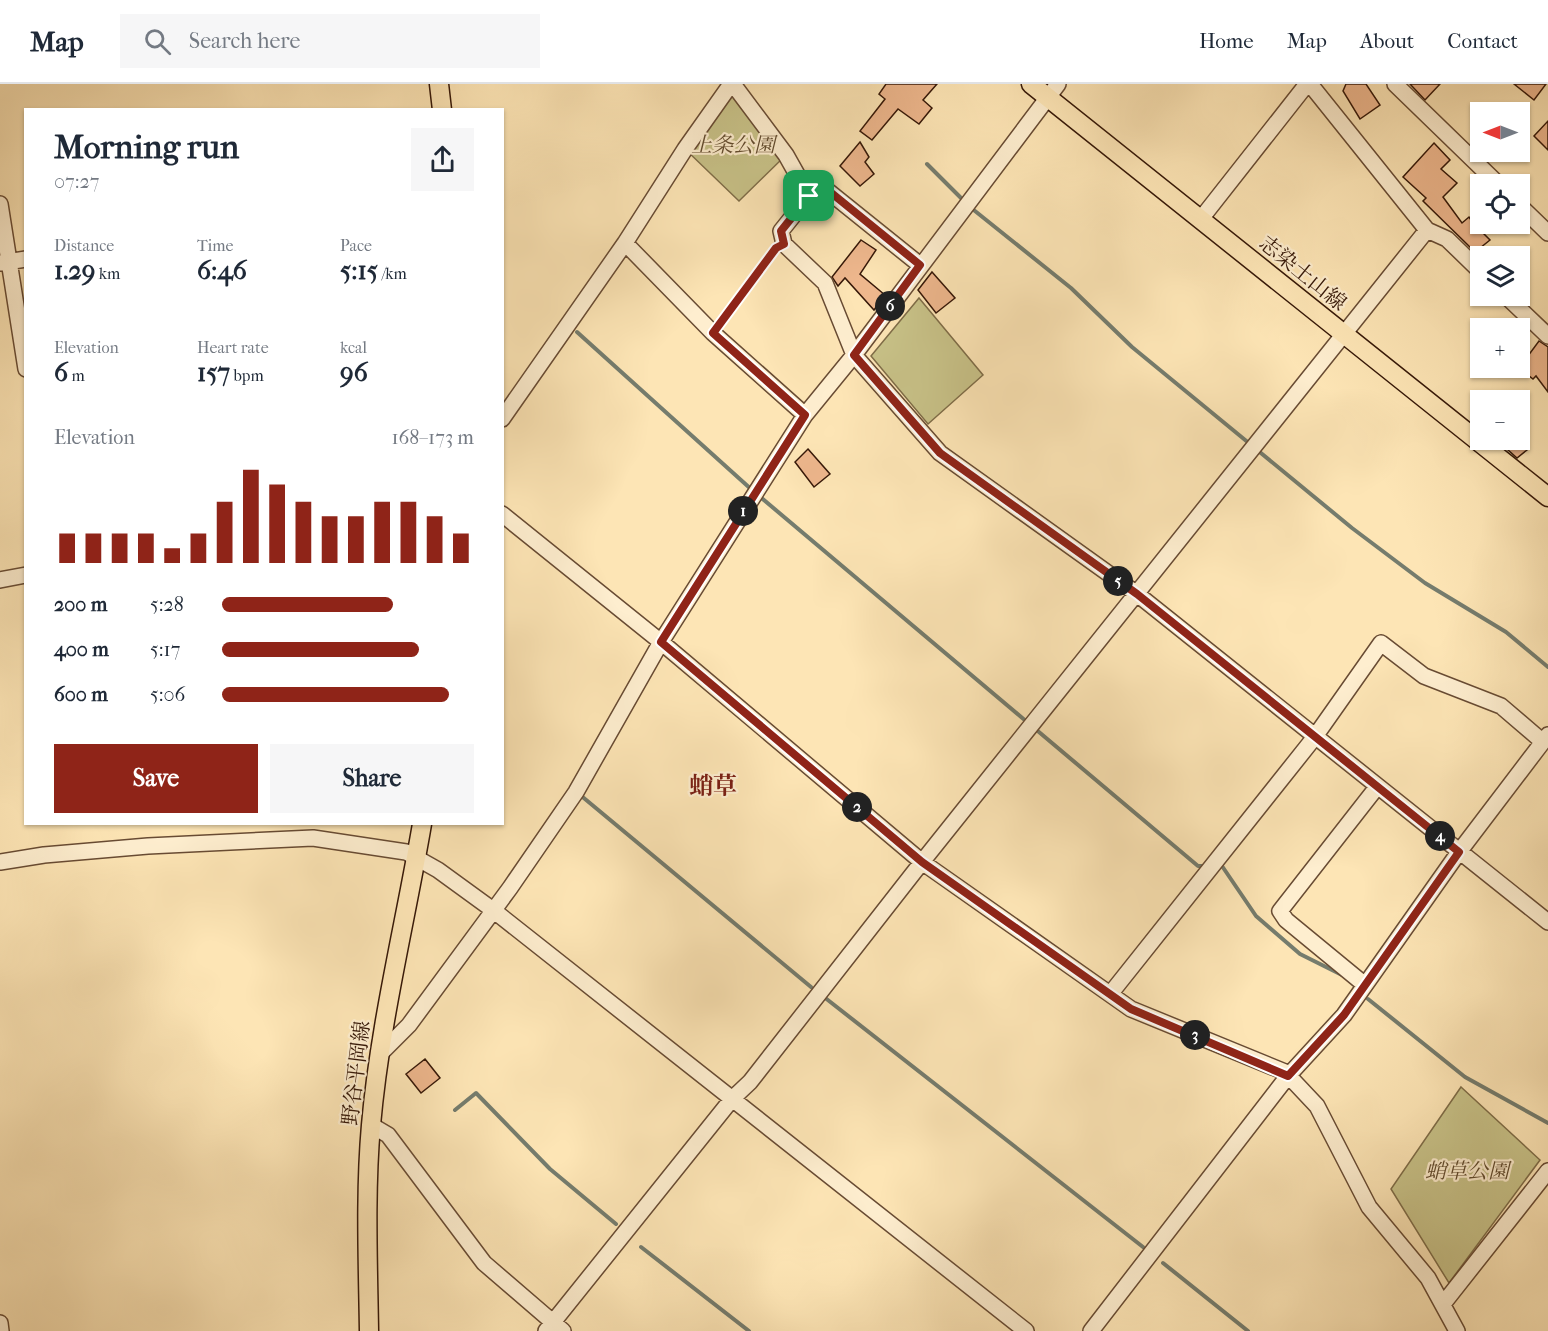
<!DOCTYPE html>
<html lang="en">
<head>
<meta charset="utf-8">
<style>
	body { margin:0; font-family:"IM FELL French Canon","Noto Serif JP",serif; background:#f6f6f7; color:#1f2937; height:100vh; display:flex; flex-direction:column; font-size:22px; white-space:nowrap }
	* { box-sizing:border-box; margin:0 }
	p { font-size:20px; color:#747a83 }
	.icon { flex:none; width:33px; height:33px; fill:none; stroke:currentColor; stroke-width:2; stroke-linecap:round; stroke-linejoin:round }
	.map { position:relative; flex:1; overflow:hidden }
	.details { position:absolute; left:24px; top:24px; width:480px; height:717px; display:flex; flex-direction:column; background:#fff; border-radius:0px; box-shadow:0 2px 4px #0004 }
	.details>* { flex:none }
	.needle { width:39px; rotate:270deg }
	.tools { position:absolute; left:1470px; top:18px; display:grid; gap:12px }
	.tools a { display:grid; place-items:center; width:60px; height:60px; border-radius:0px; background:#fff; box-shadow:0 2px 4px #0004; font-size:30px }
	.pin { position:absolute; display:grid; place-items:center; width:51px; height:51px; color:#fff; margin:-26px; border-radius:12px; box-shadow:0 3px 9px #0006 }
	.km { position:absolute; width:30px; height:30px; margin:-15px; border-radius:50%; background:#222; color:#fff; font-size:16px; line-height:30px; text-align:center }
	.round { display:grid; place-items:center; flex:none; width:63px; height:63px; border-radius:0px; background:#f6f6f7 }
	.overview { display:flex; align-items:center; justify-content:space-between; height:102px; padding:0 30px }
	h1 { font-size:33px; font-weight:700; line-height:45px }
	.metrics { display:grid; grid-template-columns:repeat(3,1fr); gap:9px; height:102px; padding:6px 30px }
	.metrics div { display:grid; align-content:center }
	.metrics b { font-size:26px; font-weight:700 }
	.metrics small { font-size:16px; font-weight:400 }
	.metrics p { font-size:16px }
	.chart { height:168px; padding:12px 30px }
	.chart p { display:flex; justify-content:space-between }
	.chart svg { width:100%; height:108px; margin-top:6px; stroke:#8f2418; stroke-width:6 }
	.cta { display:flex; gap:12px; margin-top:auto; padding:12px 30px }
	.cta a { flex:1; height:69px; border-radius:0px; background:#8f2418; color:#fff; font-size:24px; font-weight:700; line-height:69px; text-align:center }
	.cta a+a { background:#f6f6f7; color:#1f2937 }
	ul { padding:0 30px; list-style:none; font-size:20px }
	li { display:grid; grid-template-columns:96px 72px 1fr; align-items:center; height:45px }
	li i { height:15px; border-radius:8px; background:#8f2418 }
	header { display:flex; align-items:center; gap:36px; box-sizing:border-box; height:84px; padding:0 30px; background:#fff; border-bottom:2px solid #e0e1e3 }
	header strong { font-size:28px }
	nav { display:flex; gap:33px; margin-inline-start:auto; font-size:21px }
	.search { width:420px; height:54px; background:#f6f6f7; display:flex; align-items:center; gap:15px; box-sizing:border-box; padding:0 21px; border-radius:0px; color:#747a83; font-size:22px }
	.map>svg:first-child { display:block }
	.green { fill:#c8c288; stroke:#7f6d48; stroke-width:1.5 }
	.lines { fill:none; stroke-linecap:round; stroke-linejoin:round }
	.stream { stroke:#757c6d; stroke-width:4 }
	.building { fill:#eeb78d; stroke:#361808; stroke-width:1.5 }
	.minor-casing { stroke:#684b33; stroke-width:18 }
	.major-casing { stroke:#361808; stroke-width:21 }
	.path { stroke:#361808; stroke-width:2; stroke-dasharray:1.5 3; stroke-linecap:butt }
	.minor { stroke:#feeecf; stroke-width:15 }
	.major { stroke:#fde5b5; stroke-width:18 }
	.route-casing { stroke:#fff; stroke-width:12 }
	.route { stroke:#8f2418; stroke-width:8 }
	.labels { text-anchor:middle; stroke-width:4.5; stroke-linejoin:round; paint-order:stroke }
	.park-label { font-size:21px; font-style:italic; fill:#624b2e; stroke:#feeecf }
	.street-label { font-size:21px; fill:#361808; stroke:#feeecf }
	.quarter-label { font-size:24px; font-weight:bold; fill:#7a1f14; stroke:#feeecf }
</style>
</head>
<body>
<header>
<strong>Map</strong>
<div class="search"><svg class="icon" aria-label="search" viewBox="0 0 24 24"><circle cx="10" cy="10" r="6"/><path d="M15 15l6 6"/></svg>Search here</div>
<nav><a>Home</a><a>Map</a><a>About</a><a>Contact</a></nav>
</header>
<div class="map">
<svg width="1548" height="1247" viewBox="0 0 1548 1247">
	<rect width="100%" height="100%" fill="#fde5b5"/>
	<filter id="stains"><feTurbulence type="fractalNoise" baseFrequency=".00333" numOctaves="4"/><feColorMatrix values="0 0 0 0 .2 0 0 0 0 .09 0 0 0 0 .02 0 0 0 .5 -.17"/></filter>
	<radialGradient id="worn" r=".72"><stop offset=".6" stop-color="#630" stop-opacity="0"/><stop offset="1" stop-color="#630" stop-opacity=".3"/></radialGradient>
	<path class="green" d="M731,0L786,71L739,117L685,65Z
		M919,214L983,291L928,340L871,272Z
		M1461,1003L1540,1076L1449,1199L1391,1105Z"/>
	<g class="lines">
		<path class="stream" d="M927,80L965,118
			M970,123L1071,204L1132,263L1250,360
			M577,248L752,406
			M1256,365L1352,444L1425,499L1506,548L1548,583
			M758,411L1027,638
			M1033,643L1198,782H1206
			M579,710L811,903
			M1216,782H1222L1256,832L1300,870L1344,892
			M824,913L1143,1163
			M1368,915L1465,993L1548,1039
			M455,1026L476,1009L550,1085L616,1140
			M641,1163L749,1247
			M1163,1179L1248,1247"/>
	</g>
	<path class="building" d="M886,0H937L923,16L932,24L919,40L898,25L872,56L860,47L885,15L879,10Z
		M1346,0H1366L1380,21L1360,35L1343,7Z
		M1410,0H1440L1425,16Z
		M1514,0H1546L1534,16Z
		M1548,37V66L1534,52Z
		M860,58L869,73L865,78L874,90L860,102L840,82Z
		M1434,59L1450,76L1441,85L1457,99L1443,113L1462,139L1469,133L1471,136L1480,125V146L1490,156L1475,168L1423,117L1426,114L1403,93Z
		M861,156L876,166L860,190L885,211L874,226L845,194L838,202L832,193Z
		M932,188L955,214L936,229L918,206Z
		M1539,257L1548,263V308L1536,292L1533,295L1519,284Z
		M1497,356H1517L1527,366L1517,374Z
		M808,365L830,390L814,403L795,378Z
		M425,975L440,994L421,1009L406,990Z"/>
	<g class="lines">
		<g class="minor-casing">
			<path id="minor" d="M733,0L786,71L809,112L781,147L784,160L825,199L854,271L940,369L1137,510L1548,838
				M1310,0L1427,146L1447,155L1480,187
				M1395,0L1498,100
				M809,112L823,103L920,181
				M0,120L26,285
				M1520,122L1548,149
				M1200,136L1307,0
				M625,159L713,249L805,331
				M0,179L26,175
				M1506,212L1548,252
				M502,335L625,159L685,65L731,0
				M502,430L661,558L922,778L1131,925L1285,988L1317,1022L1369,1123L1428,1194L1457,1247
				M0,496L26,491
				M0,778L44,771L148,762L313,754L406,768L438,786L493,826L1026,1247
				M1365,901L1286,836L1280,827L1377,703
				M1111,909L1314,654L1381,559L1424,592L1501,622L1543,658
				M381,969L409,941L510,804L576,708L661,558L805,331L854,271L1058,0
				M371,1041L388,1051L484,1179L563,1247
				M1443,1220L1548,1087
				M0,1239L1,1247
				M546,1247L732,1015L750,998L922,778L1427,146
				M1091,1247L1288,992L1344,931L1459,768L1548,651"/>
		</g>
		<g class="major-casing">
			<path id="major" d="M439,0L442,26
				M1031,0L1548,413
				M369,1247C368,1179 365,1109 371,1041C380,939 405,840 422,740"/>
		</g>
		<path class="path" d="M721,239L773,169"/>
		<use href="#minor" class="minor"/>
		<use href="#major" class="major"/>
	</g>
	<g class="lines">
		<g class="route-casing">
			<path id="route" d="M824,103L920,181L854,271L940,369L1137,510L1459,768L1344,931L1288,992L1131,925L922,778L661,558L805,331L713,249L776,164L784,160L781,147L809,112Z"/>
		</g>
		<use href="#route" class="route"/>
	</g>
	<g class="labels">
		<g class="park-label">
			<text x="733" y="68">上条公園</text>
			<text x="1467" y="1094">蛸草公園</text>
		</g>
		<g class="street-label">
			<text transform="translate(1303 189) rotate(39)" y="7">志染土山線</text>
			<text transform="translate(356 989) rotate(-83)" y="7">野谷平岡線</text>
		</g>
		<g class="quarter-label">
			<text x="713" y="710">蛸草</text>
		</g>
	</g>
	<rect width="100%" height="100%" filter="url(#stains)"/>
	<rect width="100%" height="100%" fill="url(#worn)"/>
</svg>
<div class="tools">
<a><svg class="needle" viewBox="-14 -14 28 28"><path d="M0-13l5 13h-10z" fill="#e53935"/><path d="M0 13l5-13h-10z" fill="#747a83"/></svg></a>
<a><svg class="icon" aria-label="locate" viewBox="0 0 24 24"><circle cx="12" cy="12" r="6"/><path d="M12 2v4M12 18v4M2 12h4M18 12h4"/></svg></a>
<a><svg class="icon" aria-label="layers" viewBox="0 0 24 24"><path d="M12 4l9 5-9 5-9-5zM3 14l9 5 9-5"/></svg></a>
<a>+</a>
<a>−</a>
</div>
<div class="pin" style="left:809px;top:112px;background:#1e9e55"><svg class="icon" aria-label="arrive" viewBox="0 0 24 24"><path d="M6 21V4h12l-3 4 3 4H6"/></svg></div>
<b class="km" style="left:743px;top:427px">1</b>
<b class="km" style="left:857px;top:723px">2</b>
<b class="km" style="left:1195px;top:951px">3</b>
<b class="km" style="left:1440px;top:752px">4</b>
<b class="km" style="left:1118px;top:497px">5</b>
<b class="km" style="left:890px;top:222px">6</b>
<section class="details">
<div class="overview"><div><h1>Morning run</h1><p>07:27</p></div><a class="round"><svg class="icon" aria-label="share" viewBox="0 0 24 24"><path d="M12 15V3M7 8l5-5 5 5M5 13v7h14v-7"/></svg></a></div>
<div class="metrics">
<div><p>Distance</p><b>1.29<small> km</small></b></div>
<div><p>Time</p><b>6:46</b></div>
<div><p>Pace</p><b>5:15<small> /km</small></b></div>
</div>
<div class="metrics">
<div><p>Elevation</p><b>6<small> m</small></b></div>
<div><p>Heart rate</p><b>157<small> bpm</small></b></div>
<div><p>kcal</p><b>96</b></div>
</div>
<div class="chart"><p><span>Elevation</span>168–173 m</p>
<svg viewBox="0 0 160 44" preserveAspectRatio="none"><path d="M5 44V32M15 44V32M25 44V32M35 44V32M45 44V38M55 44V32M65 44V19M75 44V6M85 44V12M95 44V19M105 44V25M115 44V25M125 44V19M135 44V19M145 44V25M155 44V32"/></svg>
</div>
<ul>
<li><b>200 m</b>5:28<i style="width:68%"></i></li>
<li><b>400 m</b>5:17<i style="width:78%"></i></li>
<li><b>600 m</b>5:06<i style="width:90%"></i></li>
</ul>
<div class="cta"><a>Save</a><a>Share</a></div>
</section>
</div>
</body>
</html>
